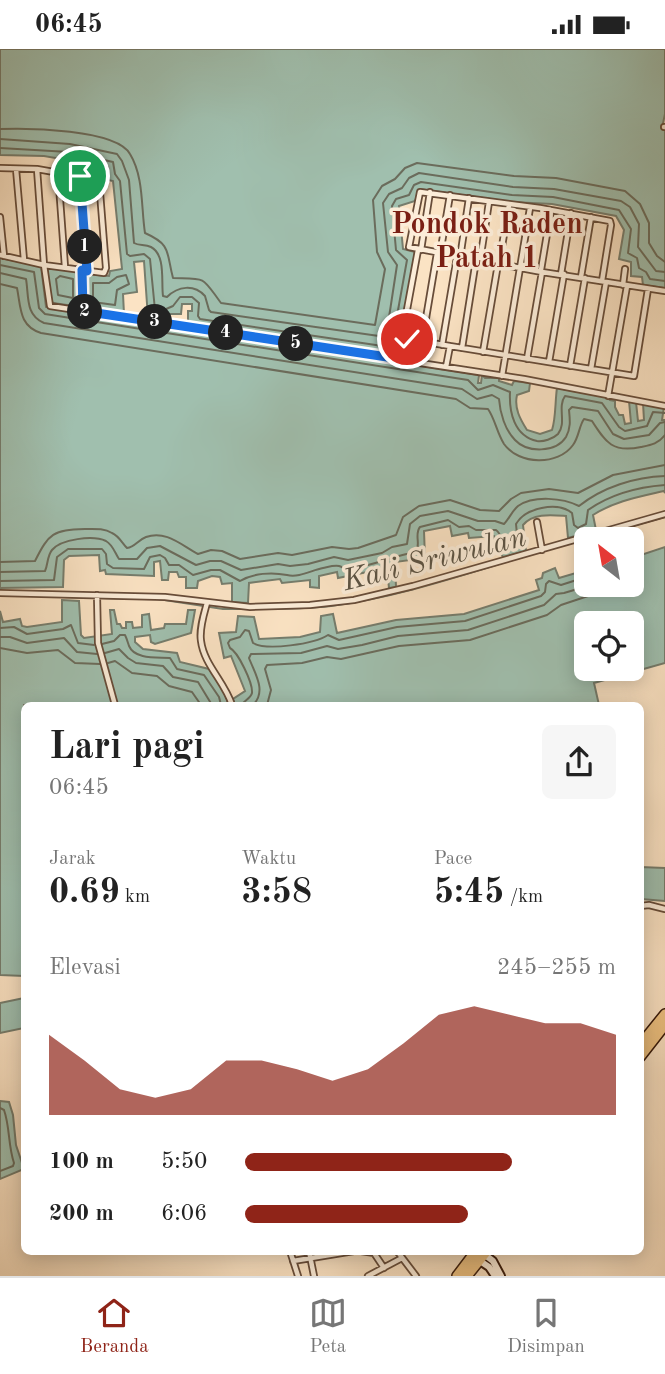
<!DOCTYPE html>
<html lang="id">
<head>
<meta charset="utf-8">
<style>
	body { margin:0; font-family:"Old Standard TT",serif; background:#f6f6f6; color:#222; height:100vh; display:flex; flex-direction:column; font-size:26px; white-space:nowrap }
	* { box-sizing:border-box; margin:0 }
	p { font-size:23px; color:#767676 }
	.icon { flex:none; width:38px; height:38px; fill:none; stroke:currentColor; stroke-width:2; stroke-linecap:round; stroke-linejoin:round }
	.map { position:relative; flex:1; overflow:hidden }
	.drawer { position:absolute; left:21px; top:653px; width:623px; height:553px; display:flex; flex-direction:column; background:#fff; border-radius:10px; box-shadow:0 4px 18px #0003 }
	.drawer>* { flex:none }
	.needle { width:46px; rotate:329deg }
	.buttons { position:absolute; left:574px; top:478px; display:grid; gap:14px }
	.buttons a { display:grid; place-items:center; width:70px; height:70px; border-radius:10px; background:#fff; box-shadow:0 4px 18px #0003; font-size:35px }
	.pin { position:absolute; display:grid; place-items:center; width:60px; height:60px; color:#fff; margin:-30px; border:4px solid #fff; border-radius:50%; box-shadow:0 2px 7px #0007 }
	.km { position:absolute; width:35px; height:35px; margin:-18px; border-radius:50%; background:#222; color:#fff; font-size:19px; line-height:35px; text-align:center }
	.round { display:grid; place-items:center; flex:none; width:74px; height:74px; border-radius:10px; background:#f6f6f6 }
	.summary { display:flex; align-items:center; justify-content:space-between; height:119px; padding:0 28px }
	h1 { font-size:38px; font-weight:700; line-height:52px }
	.stats { display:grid; grid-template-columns:repeat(3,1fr); gap:10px; height:119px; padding:7px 28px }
	.stats div { display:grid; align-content:center }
	.stats b { font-size:35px; font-weight:700 }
	.stats small { font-size:19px; font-weight:400 }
	.stats p { font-size:19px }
	.chart { height:196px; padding:14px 28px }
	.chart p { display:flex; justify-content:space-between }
	.chart svg { width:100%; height:126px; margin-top:7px; fill:#8f2418; opacity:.7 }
	ul { padding:0 28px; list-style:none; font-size:23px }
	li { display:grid; grid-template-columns:112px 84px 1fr; align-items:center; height:52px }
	li i { height:18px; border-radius:9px; background:#8f2418 }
	.status { display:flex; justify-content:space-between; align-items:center; height:49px; padding:0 35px; background:#fff; direction:ltr }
	.status svg { height:19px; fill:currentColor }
	.tabs { display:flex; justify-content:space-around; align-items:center; height:98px; border-top:2px solid #e0e0e0; background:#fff; font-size:19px; color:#767676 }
	.tabs a { display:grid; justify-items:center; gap:4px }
	.tabs .current { color:#8f2418 }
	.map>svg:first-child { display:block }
	.water { fill:#a0bfae; stroke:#767d6d; stroke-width:2; fill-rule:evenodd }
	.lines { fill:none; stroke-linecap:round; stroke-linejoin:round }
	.shore { stroke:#6b6c5c; stroke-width:2 }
	.stream { stroke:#767d6d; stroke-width:2 }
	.street-casing { stroke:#674c39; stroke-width:8 }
	.secondary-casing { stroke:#36190b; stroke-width:10 }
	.highway-casing { stroke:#36190b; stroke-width:12 }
	.street { stroke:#fcedd9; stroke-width:4.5 }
	.secondary { stroke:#fcedd9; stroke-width:6 }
	.highway { stroke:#eec282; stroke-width:9 }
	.route-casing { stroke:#fff; stroke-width:14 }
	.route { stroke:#1a73e8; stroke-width:9 }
	.labels { text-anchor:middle; stroke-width:7; stroke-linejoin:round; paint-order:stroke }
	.neighbourhood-label { font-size:30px; font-weight:bold; fill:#7a1f14; stroke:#fcedd9 }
	.water-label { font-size:30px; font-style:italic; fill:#5b5344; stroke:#fcedd9 }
</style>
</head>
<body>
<div class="status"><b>06:45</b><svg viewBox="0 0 49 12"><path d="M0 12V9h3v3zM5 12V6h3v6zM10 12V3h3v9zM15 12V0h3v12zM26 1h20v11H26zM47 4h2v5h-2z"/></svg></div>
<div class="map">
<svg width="665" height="1227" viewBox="0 0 665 1227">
	<rect width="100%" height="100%" fill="#fbe3c4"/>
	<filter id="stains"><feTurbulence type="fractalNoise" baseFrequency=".00286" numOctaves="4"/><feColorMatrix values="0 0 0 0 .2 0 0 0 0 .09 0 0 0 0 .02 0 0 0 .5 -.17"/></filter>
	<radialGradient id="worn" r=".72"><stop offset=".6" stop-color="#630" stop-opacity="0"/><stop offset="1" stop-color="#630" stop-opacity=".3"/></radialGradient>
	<path class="water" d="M0,0H665V65L662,79L665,80V239L643,236L642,228L631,227V213L619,210L624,181L616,167L552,155L512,153L420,140L415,152L399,157L403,200L415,203L402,279L405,304H402L401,308L188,275V262H192V255H182L181,265H169L168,272L148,269L144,212L134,213L137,243L123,245L124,265L87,260L85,257V225L109,227L110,222L122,220L113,132L108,131V118L44,107L0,106Z
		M0,209L41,217L46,258L479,326L478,334H481L482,326L485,329H499V332L512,336L514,332L530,334L529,342L517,346C514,359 520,370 527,381L540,385L552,381C556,369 555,352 557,339L607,348L610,351L615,352V358L619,366H623L625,375L631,374L629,352L636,353L638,372L644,371L643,354L664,358L662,371H665V444L664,442C638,448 615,452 593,466L596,481L568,489L566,467C551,466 533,464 523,476L526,502L503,508L495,495L494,487L469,489L468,484L452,487L450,477L424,482L425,509L395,513L396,538L389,539L387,519L338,529L337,523L319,527V539L310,538V531L282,534L280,530L249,534L248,554L232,553V534L222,535L220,528L212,527L198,532L197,539H186V528H179L177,523H169L168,531H162L160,512L154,513V527L106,525L105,521L100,522L99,506L69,507L64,511L63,538L0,539Z
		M47,218L80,222L81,258L53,254L51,251Z
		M665,498V614L594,634L599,656H235L233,650L245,642L231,607L224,609L219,584L236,583L238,567L254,568L259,590L300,588L320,583L321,567L333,565L337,584L396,571L464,565L539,541L536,531L542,529L543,524L555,519L559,529L586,521V536H632V509ZM586,574H632V620H586Z
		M62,551L79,552L81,586L84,589L112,585L110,561H114L117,575H120L122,579H126V573H132L133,579L142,578V566L149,565L151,581L164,579L165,575H186L188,561H195L191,584L155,595L151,593L150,586L135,588V593L143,600L177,604L180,613L209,620L226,645L228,656H24V927L0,926V562L3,573L20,570L22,577L27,578L62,573Z
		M640,818L665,819V852L641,850Z
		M24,949V979L0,984V954Z
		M0,1052L9,1053L13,1066L16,1096L24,1120L0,1130Z"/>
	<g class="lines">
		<path class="shore" d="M0,80C27,79 116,80 130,105C144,128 141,159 145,184C172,196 166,203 173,229C208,230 201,227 221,254L375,276L385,220L377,203L373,151L382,137L395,130L405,119L417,114L514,127L556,129L625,142L640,155L649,174V194L657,207L665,213
			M0,90L70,95L117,105L122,112L129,131L134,194C139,197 145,195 151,198C166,206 161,233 163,247L167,248C178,237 194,235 205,247L209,261L211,263L386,288L397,216L388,203L383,154L389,145L402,139L409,129L419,124L513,138L554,140L621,152L630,158L639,175L638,198L656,222L665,223
			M0,99L69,103L113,113L115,125L120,132L127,205L130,207L144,205L150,210L155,261L157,264L173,257L180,248H192L199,254L198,267L200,270L396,299L398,293L395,278L407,211L396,201L392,157L396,150L409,146L414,136L421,133L512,146L553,148L619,161L631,180L628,204L637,209L639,219L646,223L650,230L665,232
			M0,216L34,223L39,259L45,265L468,331L478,341L493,336L510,343C509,363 514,387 537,392C543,393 553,390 558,385C567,374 557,358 565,347L602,354L619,378L625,382L647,377L653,363L665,364
			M0,224L26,230C29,247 25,266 44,274L462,340L477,350L492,346L499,350C500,364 505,381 515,391C527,404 556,404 566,388C571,379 570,371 569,361L572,358L598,362L613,385L624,390L649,386L660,374L665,373
			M126,226L129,235L117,241L115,256L93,253V234H109L117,228Z
			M60,227L73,230V249L58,246L56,230Z
			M0,235L17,239C21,259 19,277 41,284L456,350L470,359L488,360C495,370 497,384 504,395C519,416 558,417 573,396C579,388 579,377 584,370L592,372C606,394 613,404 641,398C651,396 658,395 665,386
			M0,513L35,512C49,484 53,481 85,480C94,480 104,479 112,484C119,487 122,494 127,499C135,498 138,491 146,488C166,481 181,496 198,505L211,501L222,502L240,510L278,504L292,506L332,498L349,500L358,499L396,486L403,468L419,457L450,451L480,461L499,462L511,450L521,444L549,440L578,444L613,426L665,416
			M0,523L45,522C48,516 47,507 52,501C61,490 93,486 106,492C113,496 115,504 119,510H137L147,499L160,497L196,516L210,512H221L241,521L278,515L290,517L308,515L334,508L348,511L382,504L392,498L407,495L410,475L420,467L448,462L478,472H495L504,475C509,470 512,462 518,457C534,446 563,449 579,457C603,438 635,428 665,427
			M0,532L54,531L57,508L68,500H102L106,505L107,515L113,519L144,520L150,508L160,506L165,509L169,516H179L193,526L211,521H220L240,532C253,524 272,523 287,526C299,529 312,521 323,519C328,518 334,516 339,517C348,520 338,521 349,520C373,517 392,507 416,503C421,495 414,485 420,478L448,471L459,478L469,477L476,481H496C503,486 501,496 510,499L518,496L516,475C525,459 557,452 572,464L574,476L578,479L586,475L588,461C611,445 638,438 665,436
			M0,579L14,578L27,585L63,580L71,576L78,594L94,596
			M0,588H10L27,594L64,589L77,603L97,605
			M102,595L114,592L120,586H125C127,590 128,594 129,597C135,611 158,608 170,609L177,620L204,626L219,648L221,656
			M0,599L27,604L58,601L75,614L100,615
			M105,604L119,600L128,609L136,614L163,617L173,628L198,633L212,656
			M108,614L115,612L132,624L157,627L169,637L192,643L201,656
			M241,656C244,652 251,649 252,644C253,634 238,603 230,599L228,594L230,591L240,588L245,581L249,582L253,594C267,602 314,595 328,586L339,591L397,578L465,572L541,547L545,543L546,535L549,532L561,536L586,528
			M253,656C267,642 255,625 249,609L251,605L301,604L327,597L338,600L362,596L398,587L468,581L544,556L556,545L564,544L591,536
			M267,656L271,641L265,620L267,616L302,614L327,608L341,610L399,597L470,591L547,566L561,556L597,544L607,536
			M0,1059L4,1061C10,1078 8,1096 14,1114L13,1117L0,1122"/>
		<path class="stream" d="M568,495L665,468
			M63,548L138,550
			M158,550L223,560H249
			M255,560C280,560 306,560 331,557C401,548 468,524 536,504"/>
		<g class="street-casing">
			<path id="street" d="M664,78H665
				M0,119L37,120L99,131L106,219L104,224L44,216L0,206
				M16,120L24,211
				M37,120L44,216L50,257L524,330L665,357
				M58,123L65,218
				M80,127L87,222
				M0,168L4,207
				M421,201L430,143
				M440,205L450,146
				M460,209L469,149
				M480,212L489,153
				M499,215L509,156
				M82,221L83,262
				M541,221L551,161
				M561,225L571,164
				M581,228L591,168
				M602,232L611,176L610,172L540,159L420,143L409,198L542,223L665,242
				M623,236L625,220
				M407,290L634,327L648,240
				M422,293L437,204
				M442,296L457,208
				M462,299L476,211
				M483,303L498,215
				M527,310L542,223
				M407,311L406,266L418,201
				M549,313L564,225
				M570,317L585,229
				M446,318L450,297
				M591,320L606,233
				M502,327L530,159
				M608,347L627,237
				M537,473L542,501
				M0,544L165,548L250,558L310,556L354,551L413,537L665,465
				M97,546L98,594L115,656
				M207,554C204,565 199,580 201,592C204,616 225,633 232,656
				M640,857L649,856L665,860
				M290,1202L298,1227
				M309,1202L314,1227
				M361,1202L374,1204L384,1219
				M397,1202L416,1227
				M293,1212L354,1202
				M368,1227L402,1209"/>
		</g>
		<g class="secondary-casing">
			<path id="secondary" d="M480,1202L493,1212L501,1227
				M477,1210L489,1218L495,1227"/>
		</g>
		<g class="highway-casing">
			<path id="highway" d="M640,996L665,965
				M640,1008L665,976
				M457,1227L476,1202
				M467,1227L487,1202"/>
		</g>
		<use href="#street" class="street"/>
		<use href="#secondary" class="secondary"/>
		<use href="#highway" class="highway"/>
	</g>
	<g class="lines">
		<g class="route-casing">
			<path id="route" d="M80,127L87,222L82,221L83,262L407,311V290"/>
		</g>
		<use href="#route" class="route"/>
	</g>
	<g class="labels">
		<g class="neighbourhood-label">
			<text x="487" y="184">Pondok Raden<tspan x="487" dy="34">Patah 1</tspan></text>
		</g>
		<g class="water-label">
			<text transform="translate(434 509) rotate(-14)" y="10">Kali Sriwulan</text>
		</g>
	</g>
	<rect width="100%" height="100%" filter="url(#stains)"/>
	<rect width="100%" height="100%" fill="url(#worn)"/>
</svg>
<div class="buttons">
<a><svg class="needle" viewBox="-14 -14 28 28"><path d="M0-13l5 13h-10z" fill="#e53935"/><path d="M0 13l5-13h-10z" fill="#767676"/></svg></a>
<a><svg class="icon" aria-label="locate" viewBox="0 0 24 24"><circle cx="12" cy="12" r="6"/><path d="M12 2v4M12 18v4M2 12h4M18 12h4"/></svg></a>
</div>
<div class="pin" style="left:80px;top:127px;background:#1e9e55"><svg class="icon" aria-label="arrive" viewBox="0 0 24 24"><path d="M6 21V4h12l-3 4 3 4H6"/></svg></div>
<div class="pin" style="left:407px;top:290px;background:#d93025"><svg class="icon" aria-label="check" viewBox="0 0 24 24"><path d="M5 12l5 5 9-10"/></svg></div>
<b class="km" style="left:85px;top:198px">1</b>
<b class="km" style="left:85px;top:263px">2</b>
<b class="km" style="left:155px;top:273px">3</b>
<b class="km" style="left:226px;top:284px">4</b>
<b class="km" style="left:296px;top:295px">5</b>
<section class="drawer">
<div class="summary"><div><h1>Lari pagi</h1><p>06:45</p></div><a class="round"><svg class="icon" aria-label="share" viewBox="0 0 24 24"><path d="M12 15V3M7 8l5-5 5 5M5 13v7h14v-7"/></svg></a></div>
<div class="stats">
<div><p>Jarak</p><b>0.69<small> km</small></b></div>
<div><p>Waktu</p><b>3:58</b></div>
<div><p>Pace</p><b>5:45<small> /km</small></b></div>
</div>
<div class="chart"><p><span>Elevasi</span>245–255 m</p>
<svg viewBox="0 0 160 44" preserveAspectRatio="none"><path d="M0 44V16L10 25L20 35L30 38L40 35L50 25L60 25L70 28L80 32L90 28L100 19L110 9L120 6L130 9L140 12L150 12L160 16V44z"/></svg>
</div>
<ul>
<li><b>100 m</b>5:50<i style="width:72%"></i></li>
<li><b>200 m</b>6:06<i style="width:60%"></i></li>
</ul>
</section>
</div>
<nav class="tabs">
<a class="current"><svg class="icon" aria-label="home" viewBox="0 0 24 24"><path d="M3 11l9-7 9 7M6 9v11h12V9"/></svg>Beranda</a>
<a><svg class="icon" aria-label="map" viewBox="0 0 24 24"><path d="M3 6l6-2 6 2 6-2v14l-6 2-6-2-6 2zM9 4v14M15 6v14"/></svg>Peta</a>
<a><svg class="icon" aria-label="saved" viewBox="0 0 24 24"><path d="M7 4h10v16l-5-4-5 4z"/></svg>Disimpan</a>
</nav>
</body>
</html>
